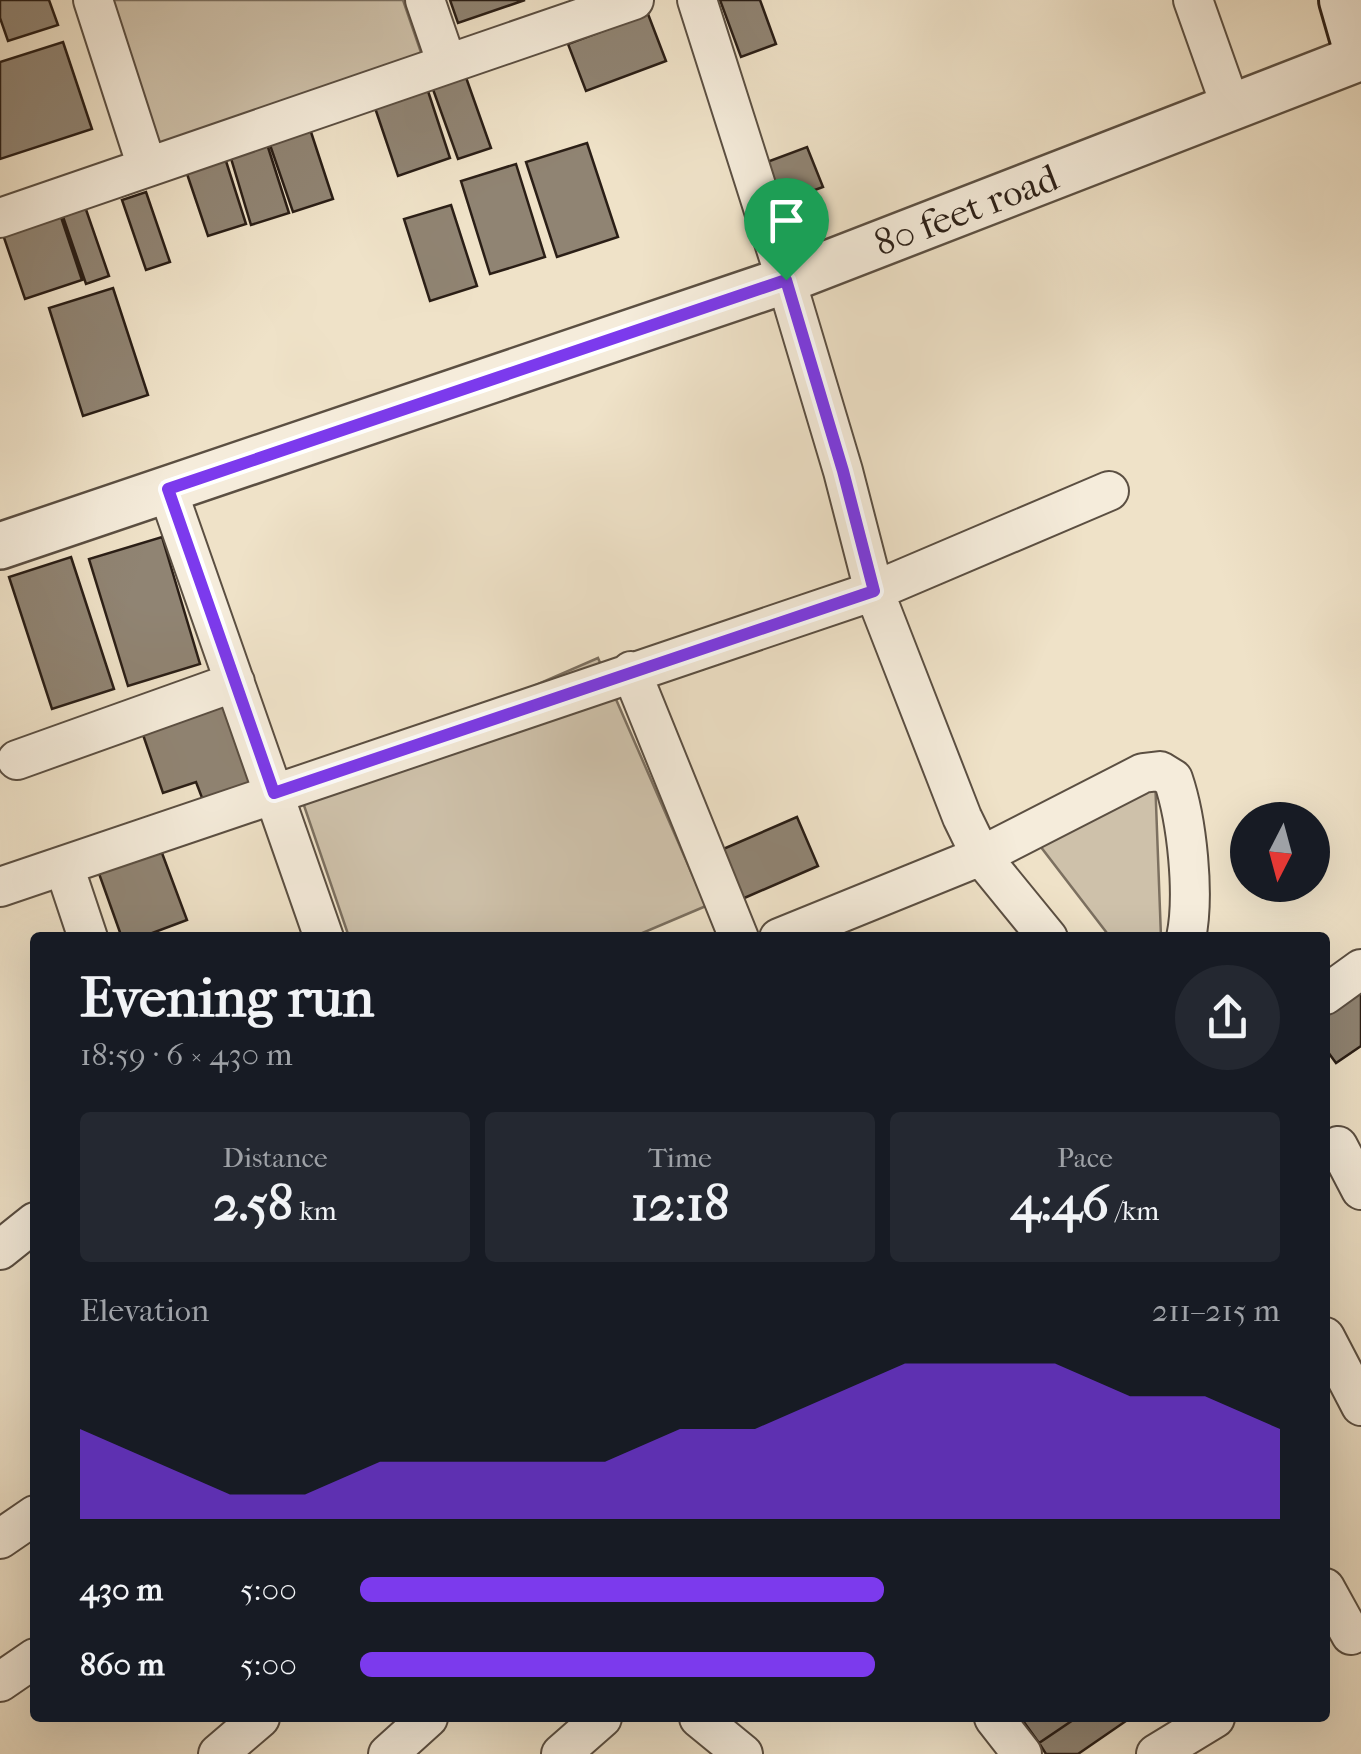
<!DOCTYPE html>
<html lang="en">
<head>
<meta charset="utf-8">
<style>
	body { margin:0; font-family:"IM FELL French Canon",serif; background:#242831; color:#f1f3f6; height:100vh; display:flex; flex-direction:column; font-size:38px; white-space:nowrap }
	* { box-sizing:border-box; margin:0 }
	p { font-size:32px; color:#9ea1a6 }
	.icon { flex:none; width:55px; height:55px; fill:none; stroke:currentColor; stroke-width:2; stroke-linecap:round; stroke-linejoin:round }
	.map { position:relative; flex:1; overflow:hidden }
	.details { position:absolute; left:30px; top:932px; width:1300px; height:790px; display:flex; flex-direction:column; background:#171b24; border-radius:10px; box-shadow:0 10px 40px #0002 }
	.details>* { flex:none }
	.needle { width:65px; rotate:186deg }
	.tools { position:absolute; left:1230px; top:802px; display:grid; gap:20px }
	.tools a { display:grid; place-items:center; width:100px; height:100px; border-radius:50%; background:#171b24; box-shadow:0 10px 40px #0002; font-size:50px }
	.pin { position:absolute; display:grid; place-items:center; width:85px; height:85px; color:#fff; margin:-102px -42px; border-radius:50% 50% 50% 0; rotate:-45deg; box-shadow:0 0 10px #0007 }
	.pin .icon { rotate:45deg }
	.round { display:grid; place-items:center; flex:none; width:105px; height:105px; border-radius:52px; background:#242831 }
	.head { display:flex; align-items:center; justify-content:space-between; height:170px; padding:0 50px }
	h1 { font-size:55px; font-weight:700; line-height:75px }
	.figures { display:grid; grid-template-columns:repeat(3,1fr); gap:15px; height:170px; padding:10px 50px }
	.figures div { display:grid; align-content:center; border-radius:10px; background:#242831; text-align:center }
	.figures b { font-size:50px; font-weight:700 }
	.figures small { font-size:28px; font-weight:400 }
	.figures p { font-size:28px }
	.chart { height:280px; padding:20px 50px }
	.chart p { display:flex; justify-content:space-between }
	.chart svg { width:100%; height:180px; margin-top:10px; fill:#7c3aed; opacity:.7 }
	ul { padding:0 50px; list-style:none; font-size:32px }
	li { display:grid; grid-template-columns:160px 120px 1fr; align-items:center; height:75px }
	li i { height:25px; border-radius:12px; background:#7c3aed }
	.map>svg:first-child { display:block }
	.green { fill:#cec1aa; stroke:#7c7060; stroke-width:2.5 }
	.building { fill:#908473; stroke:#2a1e16; stroke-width:2.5 }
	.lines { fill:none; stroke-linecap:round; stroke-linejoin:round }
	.minor-casing { stroke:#5b4f42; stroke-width:42 }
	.tertiary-casing { stroke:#5b4f42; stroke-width:50 }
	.secondary-casing { stroke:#2a1e16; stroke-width:58 }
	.minor { stroke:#f5ecdb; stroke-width:38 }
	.tertiary { stroke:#f5ecdb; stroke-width:45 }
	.secondary { stroke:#f5ecdb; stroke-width:52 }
	.route-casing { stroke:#fff; stroke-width:20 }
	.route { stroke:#7c3aed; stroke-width:12 }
	.labels { text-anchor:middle; stroke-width:8; stroke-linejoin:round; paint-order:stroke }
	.street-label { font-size:38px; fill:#2a1e16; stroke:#f5ecdb }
</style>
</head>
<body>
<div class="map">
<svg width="1361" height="1754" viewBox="0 0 1361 1754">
	<rect width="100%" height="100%" fill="#efe2c8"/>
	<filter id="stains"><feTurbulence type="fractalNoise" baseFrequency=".002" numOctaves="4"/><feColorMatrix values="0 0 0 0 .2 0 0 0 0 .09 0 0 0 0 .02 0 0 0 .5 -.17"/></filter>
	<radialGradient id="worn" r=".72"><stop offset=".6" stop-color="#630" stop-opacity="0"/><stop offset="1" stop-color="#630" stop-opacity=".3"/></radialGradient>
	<path class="green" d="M109,0H403L425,64L161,153Z
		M598,658L706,906L633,937H349L298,788Z
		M1155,777L1161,937H1110L1024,825Z"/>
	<path class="building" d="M0,0H49L58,25L8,41L0,18Z
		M450,0H525L458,23Z
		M720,0H760L776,44L741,57Z
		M648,14L666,61L586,91L568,44Z
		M63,42L92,129L0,159V62Z
		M463,69L491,148L458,159L430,81Z
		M426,85L450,158L398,176L373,102Z
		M310,129L333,199L293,212L269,142Z
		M587,143L618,237L557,257L526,162Z
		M267,144L289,213L251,225L230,155Z
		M807,147L823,187L782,202L767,162Z
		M225,158L246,224L208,236L186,171Z
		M516,164L545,257L490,274L461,181Z
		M146,192L170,262L146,270L122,200Z
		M82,198L109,276L86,284L59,205Z
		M451,205L477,286L430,301L404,219Z
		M58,208L82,280L25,299L0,226Z
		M113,288L148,395L83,416L49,308Z
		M162,537L200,664L128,686L89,559Z
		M71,557L114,689L52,709L9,577Z
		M222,698L252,786L204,803L196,782L163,793L140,726Z
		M797,817L818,866L742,899L721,850Z
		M159,845L187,920L139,938H122L97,868Z
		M1361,985V1046L1336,1063L1325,1048V1011Z
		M1021,1718H1076L1039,1743Z
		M1076,1718H1124L1126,1721L1078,1754H1046L1039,1743Z"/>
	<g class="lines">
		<g class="minor-casing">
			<path id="minor" d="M93,0L147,167
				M425,0L447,64
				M697,0L786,280L843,471L874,591L962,817L981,856L1048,938
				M1193,0L1231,107
				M0,218L634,0
				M167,489L324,938
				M631,671L739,938
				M17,760L235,682
				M64,866L88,938
				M0,887L874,591L1109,491
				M779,938L981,856L1143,773L1160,771L1173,779C1187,820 1195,895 1186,938
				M1325,995L1361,969
				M1338,1146L1361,1190
				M0,1250L35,1222
				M1325,1337L1361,1406
				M0,1539L35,1515
				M1325,1588L1351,1635
				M0,1682L35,1658
				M699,1718L743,1754
				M994,1718L1022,1754
				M218,1754L260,1718
				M388,1754L428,1718
				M561,1754L602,1718
				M1156,1754L1215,1718"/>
		</g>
		<g class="tertiary-casing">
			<path id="tertiary" d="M0,546L786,280L1361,57"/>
		</g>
		<g class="secondary-casing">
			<path id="secondary" d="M1346,0L1361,52"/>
		</g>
		<use href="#minor" class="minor"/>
		<use href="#tertiary" class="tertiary"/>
		<use href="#secondary" class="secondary"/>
	</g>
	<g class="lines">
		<g class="route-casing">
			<path id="route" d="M786,280L843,471L874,591L274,793L168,489Z"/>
		</g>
		<use href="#route" class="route"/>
	</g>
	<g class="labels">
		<g class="street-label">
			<text transform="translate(966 210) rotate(-21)" y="13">80 feet road</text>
		</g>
	</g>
	<rect width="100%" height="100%" filter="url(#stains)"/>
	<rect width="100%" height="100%" fill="url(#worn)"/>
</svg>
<div class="tools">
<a><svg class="needle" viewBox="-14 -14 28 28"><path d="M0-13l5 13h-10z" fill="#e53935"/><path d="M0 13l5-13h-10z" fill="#9ea1a6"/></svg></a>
</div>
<div class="pin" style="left:786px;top:280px;background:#1e9e55"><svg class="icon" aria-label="arrive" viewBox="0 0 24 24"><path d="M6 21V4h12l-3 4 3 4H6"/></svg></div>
<section class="details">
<div class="head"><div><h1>Evening run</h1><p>18:59 · 6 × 430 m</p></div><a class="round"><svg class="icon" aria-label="share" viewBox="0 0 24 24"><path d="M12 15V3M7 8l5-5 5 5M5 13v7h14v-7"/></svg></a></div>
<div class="figures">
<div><p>Distance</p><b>2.58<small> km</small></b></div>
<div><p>Time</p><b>12:18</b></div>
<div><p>Pace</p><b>4:46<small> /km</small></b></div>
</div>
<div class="chart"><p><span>Elevation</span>211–215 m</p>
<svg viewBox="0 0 160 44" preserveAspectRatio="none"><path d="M0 44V22L10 30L20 38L30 38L40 30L50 30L60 30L70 30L80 22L90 22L100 14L110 6L120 6L130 6L140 14L150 14L160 22V44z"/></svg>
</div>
<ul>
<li><b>430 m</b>5:00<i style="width:57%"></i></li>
<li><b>860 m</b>5:00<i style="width:56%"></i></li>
</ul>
</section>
</div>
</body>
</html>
